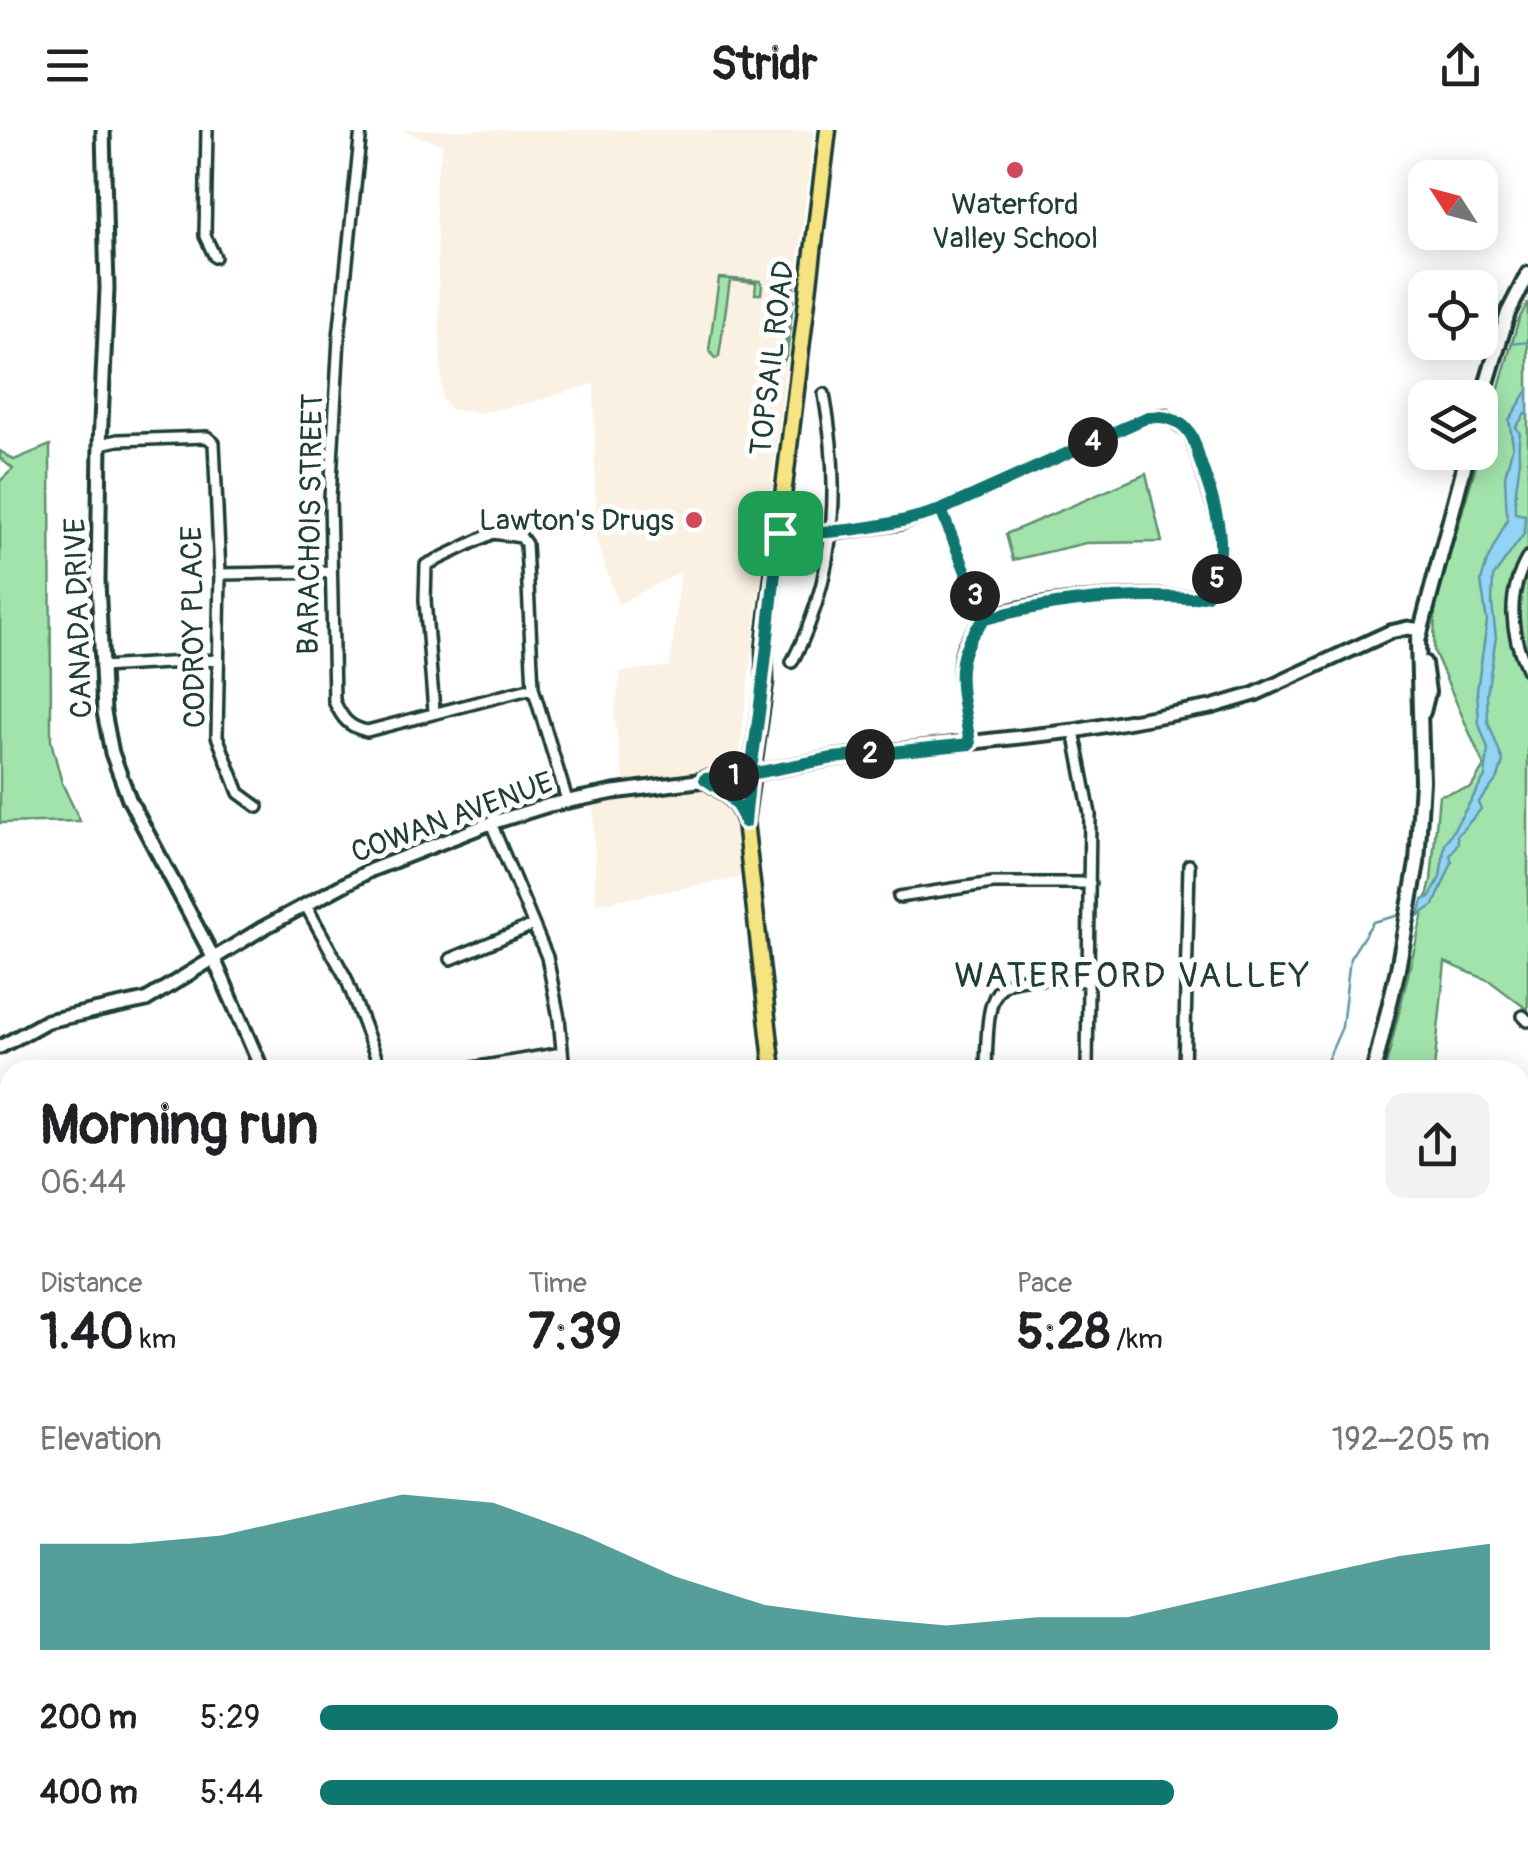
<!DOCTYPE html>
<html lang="en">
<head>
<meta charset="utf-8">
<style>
	body { margin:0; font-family:Pangolin,sans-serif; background:#f2f2f2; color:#202124; height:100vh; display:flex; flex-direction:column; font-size:38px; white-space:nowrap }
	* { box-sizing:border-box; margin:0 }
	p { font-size:32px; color:#757577 }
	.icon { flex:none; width:55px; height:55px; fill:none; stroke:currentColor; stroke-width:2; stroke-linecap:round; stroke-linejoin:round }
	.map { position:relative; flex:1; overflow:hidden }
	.panel { position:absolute; left:0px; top:930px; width:1530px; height:792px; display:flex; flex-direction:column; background:#fff; border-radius:30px 30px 0 0; box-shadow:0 5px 25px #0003 }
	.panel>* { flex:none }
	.needle { width:65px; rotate:306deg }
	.fabs { position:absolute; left:1408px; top:30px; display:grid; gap:20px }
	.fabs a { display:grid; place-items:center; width:90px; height:90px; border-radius:20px; background:#fff; box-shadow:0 5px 25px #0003; font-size:50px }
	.pin { position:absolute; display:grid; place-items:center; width:85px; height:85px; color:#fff; margin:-42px; border-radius:20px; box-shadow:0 5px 15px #0006 }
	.km { position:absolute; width:50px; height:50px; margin:-25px; border-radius:50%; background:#222; color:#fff; font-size:28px; line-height:50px; text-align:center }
	.round { display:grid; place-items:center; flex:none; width:105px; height:105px; border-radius:20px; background:#f2f2f2 }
	.head { display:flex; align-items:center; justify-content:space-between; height:170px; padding:0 40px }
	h1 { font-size:55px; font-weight:800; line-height:75px }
	.stats { display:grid; grid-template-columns:repeat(3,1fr); gap:15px; height:170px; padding:10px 40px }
	.stats div { display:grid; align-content:center }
	.stats b { font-size:50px; font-weight:800 }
	.stats small { font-size:28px; font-weight:400 }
	.stats p { font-size:28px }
	.chart { height:280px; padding:20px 40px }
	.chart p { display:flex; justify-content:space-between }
	.chart svg { width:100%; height:180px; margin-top:10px; fill:#0f766e; opacity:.7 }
	ul { padding:0 40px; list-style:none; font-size:32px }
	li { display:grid; grid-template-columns:160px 120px 1fr; align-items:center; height:75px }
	li i { height:25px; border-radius:12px; background:#0f766e }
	header { display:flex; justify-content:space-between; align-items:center; height:130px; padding:0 40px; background:#fff; font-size:45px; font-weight:800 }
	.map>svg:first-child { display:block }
	.built { fill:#fbf1e3 }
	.green { fill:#a2e3ac; stroke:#609070; stroke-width:2.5 }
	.water { fill:#92d4f3; stroke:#6498a7; stroke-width:2.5 }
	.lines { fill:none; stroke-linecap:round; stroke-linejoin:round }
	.stream { stroke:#6498a7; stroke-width:2.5 }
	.minor-casing { stroke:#1f3d34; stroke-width:16 }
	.tertiary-casing { stroke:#1f3d34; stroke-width:19 }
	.secondary-casing { stroke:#1f3d34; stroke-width:20 }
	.primary-casing { stroke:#1f3d34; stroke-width:21 }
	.minor { stroke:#fff; stroke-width:9 }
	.tertiary { stroke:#fff; stroke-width:11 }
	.secondary { stroke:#fff; stroke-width:12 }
	.primary { stroke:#f6e381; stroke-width:14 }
	.route-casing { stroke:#fff; stroke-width:20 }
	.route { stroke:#0f766e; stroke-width:12 }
	.poi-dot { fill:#d1495b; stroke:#fff; stroke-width:4 }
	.labels { text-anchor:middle; stroke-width:10; stroke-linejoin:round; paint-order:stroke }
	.poi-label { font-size:30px; fill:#1f3d34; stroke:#fff }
	.street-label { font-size:30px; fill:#1f3d34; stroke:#fff }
	.quarter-label { font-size:35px; letter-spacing:2.5px; fill:#1f3d34; stroke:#fff }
</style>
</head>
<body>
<header><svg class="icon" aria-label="menu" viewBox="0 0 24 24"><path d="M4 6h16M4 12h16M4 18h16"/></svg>Stridr<svg class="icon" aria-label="share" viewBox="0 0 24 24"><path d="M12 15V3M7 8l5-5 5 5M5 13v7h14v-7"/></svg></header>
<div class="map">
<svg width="1528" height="1721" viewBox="0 0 1528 1721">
	<rect width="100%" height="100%" fill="#fff"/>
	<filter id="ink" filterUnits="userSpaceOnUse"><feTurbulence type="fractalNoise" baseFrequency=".01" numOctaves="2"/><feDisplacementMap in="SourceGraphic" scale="20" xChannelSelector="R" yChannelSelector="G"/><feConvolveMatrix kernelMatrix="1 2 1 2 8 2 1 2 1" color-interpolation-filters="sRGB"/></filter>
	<g filter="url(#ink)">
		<path class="built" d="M401,0H814L738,637L739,748L596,774L593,670L627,667L614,586L621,542L670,536L681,442L618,474L596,410L594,254L533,272L478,283L450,279L442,268L435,53L443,15Z"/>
		<path class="green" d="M786,138L794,140L796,147L787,225L782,234L775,235L776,225L784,224L794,149L786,147Z
			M719,148L760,151L762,155L761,164H755L756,153L730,150L719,226L715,229L709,220Z
			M1528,172V880L1490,851L1445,832L1434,940H1385L1431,750L1439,665L1471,658L1484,636L1434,521L1435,475L1519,189Z
			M50,315L51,611L62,653L80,691L0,693V351L13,339L0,328V321L14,330Z
			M1146,344L1162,412L1086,413L1013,430L1006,404Z
			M1528,1120V1233L1520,1232V1178Z
			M10,1556V1699L0,1702V1563Z"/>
		<path class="water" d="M1528,260V285L1525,284L1516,297L1520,304C1517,314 1520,327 1519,338C1517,354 1514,367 1515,383L1525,385L1524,404L1493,447L1492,474L1496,507L1487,564L1488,592L1503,631L1498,648L1478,673L1481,679L1457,706L1458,713L1450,726L1452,732L1434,775L1419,785L1423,770L1430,767L1440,747L1445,714L1485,647L1488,619L1479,594L1477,560L1487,492L1481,451L1487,431L1507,390L1505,346L1513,315L1509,290Z"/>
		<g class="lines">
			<path class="stream" d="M1511,214L1528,212
				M1323,940L1342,897L1350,828L1373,792L1400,785
				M1231,1712L1232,1721"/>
			<g class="minor-casing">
				<path id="minor" d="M207,0L205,106L215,127
					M361,0L339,207L330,368L334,571C342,588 348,597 367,601L533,558
					M100,314L118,310L207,307L214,313L220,444L217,606L239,663L258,677
					M941,380L985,489
					M780,403L833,404L900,394L941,380L1148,287L1165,285L1190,303L1219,395L1221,431L1217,449L1207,465C1186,469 1166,465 1145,465C1109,466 1014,471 984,490C976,495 964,512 962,521C954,547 967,587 970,613
					M1528,427C1506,464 1510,504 1528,541
					M220,444L331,442
					M792,532C836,449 841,356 824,264
					M101,537L218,530
					M434,581L425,470L426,435L493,403L521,407L526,414L533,558L567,670
					M1074,601L1090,684L1087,940
					M491,693L547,827L559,888L564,940
					M899,767L993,753H1090
					M305,774L346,848L381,940
					M451,829L533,795
					M1523,886L1528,891
					M473,938L562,923
					M986,940C988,844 993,844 1087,851
					M1184,940L1189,735
					M1520,1073L1528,1009
					M1520,1100H1528
					M0,1244L10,1235
					M1520,1249L1528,1250
					M0,1381L10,1376
					M1520,1457L1528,1474
					M0,1498L10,1492
					M1520,1639L1528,1640
					M504,1712L552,1720
					M975,1712L996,1721
					M187,1721L188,1712
					M387,1721L388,1712
					M824,1721L826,1712
					M1038,1721L1041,1712"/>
			</g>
			<g class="tertiary-casing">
				<path id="tertiary" d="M103,0L107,159L100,314L98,451L104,582L112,623L129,669L214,829L262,940
					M0,917L47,891L146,870L263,798L371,740L491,693L549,675L614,662L750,644L833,628L1074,601L1211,577L1255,564L1390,502L1408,498L1420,500
					M0,1116L10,1131
					M86,1721L87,1712
					M295,1721L296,1712"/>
			</g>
			<g class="secondary-casing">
				<path id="secondary" d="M1480,276L1508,183L1528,144
					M1423,582L1428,562L1424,533
					M1374,940L1398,839L1417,733L1422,651L1418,511L1468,322
					M1326,1712L1328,1721"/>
			</g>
			<g class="primary-casing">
				<path id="primary" d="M705,649C722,660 738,670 744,690
					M773,940L745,691L765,551L764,520L828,0
					M700,1721L702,1712"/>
			</g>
			<use href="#minor" class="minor"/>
			<use href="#tertiary" class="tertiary"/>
			<use href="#secondary" class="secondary"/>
			<use href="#primary" class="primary"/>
		</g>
	</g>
	<g class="lines" filter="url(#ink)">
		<g class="route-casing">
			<path id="route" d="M780,403C769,484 764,564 750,644L705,649C723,661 738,670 745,692L750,644L833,628L970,614C963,565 947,528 985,489L941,380L1148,287C1163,286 1179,288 1189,302C1195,309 1197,322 1200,331C1215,374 1233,423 1207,465L1192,468C1120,464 1054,470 985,489L941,380C887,398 836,404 780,403"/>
		</g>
		<use href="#route" class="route"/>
	</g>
	<g class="poi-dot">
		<circle cx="1015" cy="40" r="10"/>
		<circle cx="694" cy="390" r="10"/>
	</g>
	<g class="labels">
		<g class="poi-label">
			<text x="1015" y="84">Waterford<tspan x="1015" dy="34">Valley School</tspan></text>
			<text x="674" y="400" text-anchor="end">Lawton's Drugs</text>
		</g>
		<g class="street-label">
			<text transform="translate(772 228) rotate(-83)" y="10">TOPSAIL ROAD</text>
			<text transform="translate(310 394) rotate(-89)" y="10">BARACHOIS STREET</text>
			<text transform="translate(78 488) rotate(-92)" y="10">CANADA DRIVE</text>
			<text transform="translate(193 497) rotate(-91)" y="10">CODROY PLACE</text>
			<text transform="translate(452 687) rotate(-20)" y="10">COWAN AVENUE</text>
		</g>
		<g class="quarter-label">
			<text x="1133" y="857">WATERFORD VALLEY</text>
		</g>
	</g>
</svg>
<div class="fabs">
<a><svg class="needle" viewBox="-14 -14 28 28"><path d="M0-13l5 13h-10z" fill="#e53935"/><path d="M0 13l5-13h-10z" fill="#757577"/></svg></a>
<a><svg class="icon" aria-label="locate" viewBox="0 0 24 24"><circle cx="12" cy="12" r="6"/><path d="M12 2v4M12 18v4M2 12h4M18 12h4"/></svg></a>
<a><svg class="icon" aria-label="layers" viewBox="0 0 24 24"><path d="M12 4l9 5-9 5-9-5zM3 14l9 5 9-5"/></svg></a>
</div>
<div class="pin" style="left:780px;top:403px;background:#1e9e55"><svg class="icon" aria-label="arrive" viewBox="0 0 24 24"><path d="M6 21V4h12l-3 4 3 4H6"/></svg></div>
<b class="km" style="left:734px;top:646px">1</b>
<b class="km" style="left:870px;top:624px">2</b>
<b class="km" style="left:975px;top:466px">3</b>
<b class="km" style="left:1093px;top:312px">4</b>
<b class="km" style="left:1217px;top:449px">5</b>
<section class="panel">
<div class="head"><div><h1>Morning run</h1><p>06:44</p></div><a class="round"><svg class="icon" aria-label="share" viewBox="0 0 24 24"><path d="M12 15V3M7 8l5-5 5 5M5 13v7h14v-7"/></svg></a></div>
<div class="stats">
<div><p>Distance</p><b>1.40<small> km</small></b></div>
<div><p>Time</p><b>7:39</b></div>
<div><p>Pace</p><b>5:28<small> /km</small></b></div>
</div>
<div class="chart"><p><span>Elevation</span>192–205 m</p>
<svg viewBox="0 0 160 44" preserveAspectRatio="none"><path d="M0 44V18L10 18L20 16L30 11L40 6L50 8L60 16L70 26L80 33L90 36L100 38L110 36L120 36L130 31L140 26L150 21L160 18V44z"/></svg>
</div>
<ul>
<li><b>200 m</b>5:29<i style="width:87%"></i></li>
<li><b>400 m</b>5:44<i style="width:73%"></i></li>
</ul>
</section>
</div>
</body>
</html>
